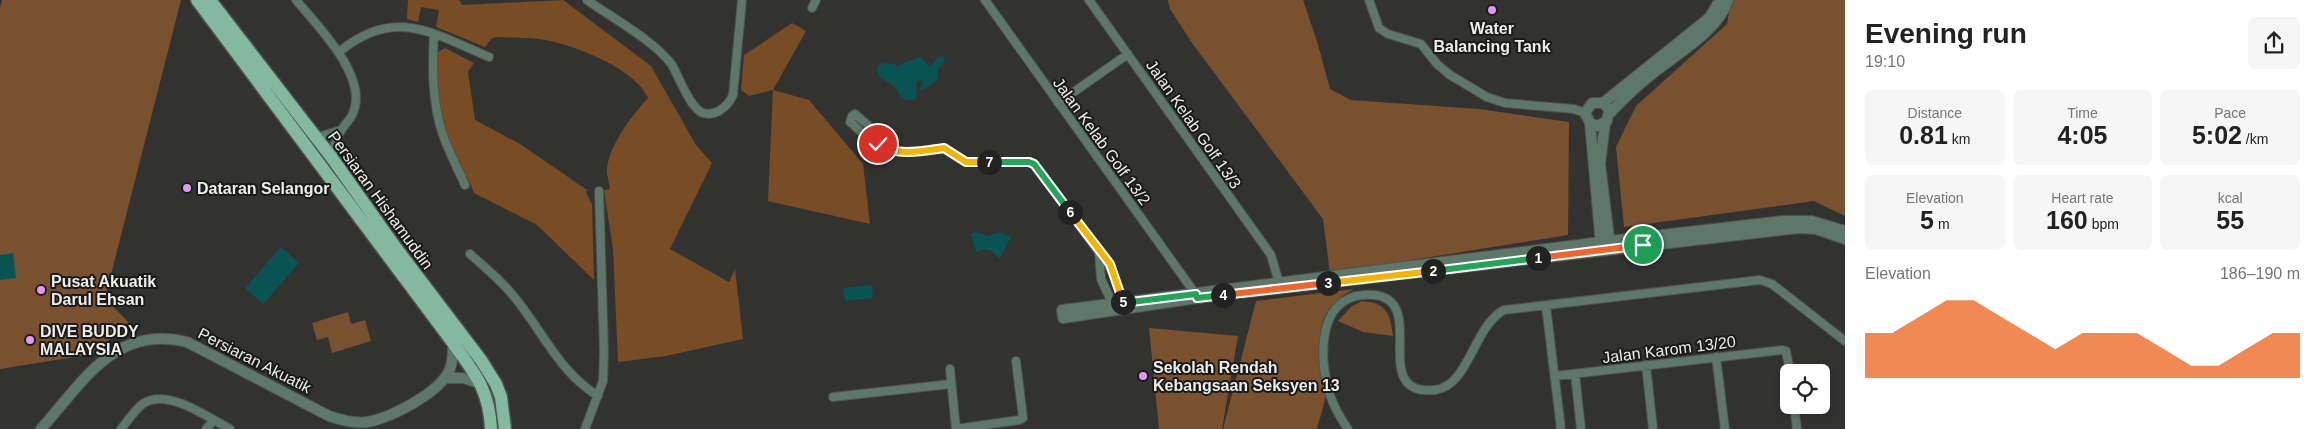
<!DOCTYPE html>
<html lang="en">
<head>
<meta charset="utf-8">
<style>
	body { margin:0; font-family:Arial,sans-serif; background:#f6f6f6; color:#222; height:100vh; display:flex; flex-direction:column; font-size:19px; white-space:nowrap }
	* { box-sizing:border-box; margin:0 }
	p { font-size:16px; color:#767676 }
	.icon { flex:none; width:28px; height:28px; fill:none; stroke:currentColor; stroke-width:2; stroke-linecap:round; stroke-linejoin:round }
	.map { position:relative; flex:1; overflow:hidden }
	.panel { display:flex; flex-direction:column; background:#fff; width:475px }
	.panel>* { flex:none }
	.controls { position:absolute; left:1780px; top:364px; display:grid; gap:10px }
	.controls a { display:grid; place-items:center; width:50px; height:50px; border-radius:8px; background:#fff; box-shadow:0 2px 8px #0003; font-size:25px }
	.pin { position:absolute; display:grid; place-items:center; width:42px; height:42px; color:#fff; margin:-21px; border:2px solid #fff; border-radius:50%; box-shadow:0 1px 5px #0007 }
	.km { position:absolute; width:25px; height:25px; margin:-12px; border-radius:50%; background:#222; color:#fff; font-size:14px; line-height:25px; text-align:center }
	.round { display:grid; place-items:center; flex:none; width:52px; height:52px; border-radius:8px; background:#f6f6f6 }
	.head { display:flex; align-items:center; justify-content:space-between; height:85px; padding:0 20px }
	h1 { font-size:28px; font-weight:700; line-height:38px }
	.metrics { display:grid; grid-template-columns:repeat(3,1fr); gap:8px; height:85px; padding:5px 20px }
	.metrics div { display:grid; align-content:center; border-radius:8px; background:#f6f6f6; text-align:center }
	.metrics b { font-size:25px; font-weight:700 }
	.metrics small { font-size:14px; font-weight:400 }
	.metrics p { font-size:14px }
	.chart { height:140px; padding:10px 20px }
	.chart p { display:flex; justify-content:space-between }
	.chart svg { width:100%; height:90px; margin-top:5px; fill:#ea580c; opacity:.7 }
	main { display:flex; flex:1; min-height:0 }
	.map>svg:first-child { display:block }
	.green { fill:#79512e }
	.forest { fill:#784c24 }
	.water { fill:#0a5354 }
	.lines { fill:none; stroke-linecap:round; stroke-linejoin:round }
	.minor-casing { stroke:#50514e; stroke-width:10 }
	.tertiary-casing { stroke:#50514e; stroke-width:12 }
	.primary-casing { stroke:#50514e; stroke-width:15 }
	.minor { stroke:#5d776a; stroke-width:8 }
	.tertiary { stroke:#5d776a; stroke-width:10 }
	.primary { stroke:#83ba9f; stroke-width:12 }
	.split-1-casing { stroke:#fff; stroke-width:10 }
	.split-2-casing { stroke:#fff; stroke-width:10 }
	.split-3-casing { stroke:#fff; stroke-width:10 }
	.split-4-casing { stroke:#fff; stroke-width:10 }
	.split-5-casing { stroke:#fff; stroke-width:10 }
	.split-6-casing { stroke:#fff; stroke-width:10 }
	.split-7-casing { stroke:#fff; stroke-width:10 }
	.split-8-casing { stroke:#fff; stroke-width:10 }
	.split-1 { stroke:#f0652b; stroke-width:6 }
	.split-2 { stroke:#22a559; stroke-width:6 }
	.split-3 { stroke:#f5b400; stroke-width:6 }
	.split-4 { stroke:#f0652b; stroke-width:6 }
	.split-5 { stroke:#22a559; stroke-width:6 }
	.split-6 { stroke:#f5b400; stroke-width:6 }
	.split-7 { stroke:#22a559; stroke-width:6 }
	.split-8 { stroke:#f5b400; stroke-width:6 }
	.poi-dot { fill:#df98f1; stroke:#1a1b19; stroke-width:2 }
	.labels { text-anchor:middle; stroke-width:4; stroke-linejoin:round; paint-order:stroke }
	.poi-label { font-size:16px; font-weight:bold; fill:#edeeec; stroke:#1a1b19; text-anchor:start }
	.street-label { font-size:16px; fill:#edeeec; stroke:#1a1b19 }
</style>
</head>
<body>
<main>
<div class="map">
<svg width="1845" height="429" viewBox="0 0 1845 429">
	<rect width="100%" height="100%" fill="#323330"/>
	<path class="green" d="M2,0H181L105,298L129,323L93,354L0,369V8Z
		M1168,0H1303L1317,41L1330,89L1351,100L1479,109L1569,122L1568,235L1330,273L1323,219L1192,43L1170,9Z
		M1731,0H1845V216L1814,201L1624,227L1616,147L1636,106L1727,24Z
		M1354,289C1301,319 1329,345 1326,391C1325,404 1320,417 1317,429H1223L1256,301Z
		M1362,301C1387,303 1390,313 1393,336L1363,332L1338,321L1352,306Z
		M348,312L351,324L365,320L371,341L332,353L328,337L317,340L312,323Z
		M1149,328L1238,336L1222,429H1159Z"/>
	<path class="forest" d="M408,0H459L462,5L563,0L651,66L696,145L712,163L670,249L729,282L735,269L743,339L666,356L618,362L613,249L604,190L610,189C609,184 608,179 607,173C606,149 632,115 648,98C636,69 576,46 546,40C530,37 512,38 495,37L491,39L485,47L436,27L439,10L421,7L418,22L407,19Z
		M792,23L806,31L773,90L809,100L863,164L870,224L768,201L773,90L749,96L741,90L744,55Z
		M445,48L474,63L468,72L475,120L520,144L587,190L586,192L592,205L594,280L537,225L474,193L468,178L465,179L443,126L437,97L438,52Z"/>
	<path class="water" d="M943,56L945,61L938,69L937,80L923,90L920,89L923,79L916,83L917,94L915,100H906L901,97L894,86L880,77L877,72L878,66L883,63L899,65L920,57L930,67L938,57Z
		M976,232L988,236L999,232L1011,237L999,259C993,250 986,246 976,252L971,234Z
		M281,247L299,263L263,304L245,288Z
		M13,253L16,278L0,280V255Z
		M872,285L873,298L845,301L843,288Z"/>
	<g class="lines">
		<g class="minor-casing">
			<path id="minor" d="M296,0C317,25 369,77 353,113C351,119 345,124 342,129C336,138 333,148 332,158
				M587,0C612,18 655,41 672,65C679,77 690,108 703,113C716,117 728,106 733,95L742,0
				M985,0L1197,296
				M1089,0L1271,255L1280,286
				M1369,0L1379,28L1388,34L1421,44L1437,64L1450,75L1487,97L1505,103L1574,109L1585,113
				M812,8L816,0
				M434,34C432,68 432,103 443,135C449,152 458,169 465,185
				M339,52C395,6 432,33 489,57
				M1058,103L1128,54
				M315,138L341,130
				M897,150L855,114L852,116L850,122C861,131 872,144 885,149C902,155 927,151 944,148L966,162H1029L1034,164L1099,252C1115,270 1117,283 1124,306
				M1099,252L1101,279L1114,307
				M470,254C487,269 505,284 519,303C545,336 560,372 598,396
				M1546,306L1561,429
				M1716,357L1725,429
				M1646,365L1653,429
				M950,369L956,429
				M1575,374L1581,429
				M1555,376L1782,350L1786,351L1790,372
				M833,397L951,384
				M1794,405L1797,429
				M121,429C128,421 135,409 144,403C168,388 209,418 230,429
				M206,429L214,420
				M585,429L603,381L604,352L599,191
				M956,429L1019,420L1023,418L1016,361
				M1348,429C1341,419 1334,407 1330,395C1319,362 1316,299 1363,295C1373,294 1384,295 1391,302C1415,324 1376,396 1435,390C1469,386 1473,327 1504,310L1760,280L1772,284L1845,341"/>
		</g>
		<g class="tertiary-casing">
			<path id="tertiary" d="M1603,103L1709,18L1720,0
				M1610,113C1621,102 1633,89 1646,79C1671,57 1718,33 1728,0
				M1590,123L1597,126L1607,121L1609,109L1603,103H1592L1585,113L1590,123L1601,246
				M1605,123L1600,164L1610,246
				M1845,231L1812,221H1783L1601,242L1062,310L1063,318L1197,298L1799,228L1816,229L1845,239
				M445,378H463L482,384
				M41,429C83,382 115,324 187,342L329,416C341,420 355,424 367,422C391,418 441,392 450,369C453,361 453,351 453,343"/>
		</g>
		<g class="primary-casing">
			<path id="primary" d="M197,0L453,343C475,374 489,389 491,429
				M210,0L332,158L396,248L481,360L496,384L501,397L505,429"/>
		</g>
		<use href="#minor" class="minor"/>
		<use href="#tertiary" class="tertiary"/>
		<use href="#primary" class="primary"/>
	</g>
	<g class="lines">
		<g class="split-1-casing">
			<path id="split-1" d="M1538,258L1643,245"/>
		</g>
		<g class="split-2-casing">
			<path id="split-2" d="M1433,271L1538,258"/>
		</g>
		<g class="split-3-casing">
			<path id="split-3" d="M1328,283L1433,271"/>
		</g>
		<g class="split-4-casing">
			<path id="split-4" d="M1223,295L1328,283"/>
		</g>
		<g class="split-5-casing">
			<path id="split-5" d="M1123,302V303L1196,294L1197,298L1223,295"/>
		</g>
		<g class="split-6-casing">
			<path id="split-6" d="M1070,212L1110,264L1123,302"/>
		</g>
		<g class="split-7-casing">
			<path id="split-7" d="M989,162H1029L1034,164L1070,212"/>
		</g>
		<g class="split-8-casing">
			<path id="split-8" d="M878,144C896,157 923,151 944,148L966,162H989"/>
		</g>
		<use href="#split-1" class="split-1"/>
		<use href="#split-2" class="split-2"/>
		<use href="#split-3" class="split-3"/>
		<use href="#split-4" class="split-4"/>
		<use href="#split-5" class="split-5"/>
		<use href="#split-6" class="split-6"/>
		<use href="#split-7" class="split-7"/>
		<use href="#split-8" class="split-8"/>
	</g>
	<g class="poi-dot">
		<circle cx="1492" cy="10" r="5"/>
		<circle cx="187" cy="188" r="5"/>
		<circle cx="41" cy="290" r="5"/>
		<circle cx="30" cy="340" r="5"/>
		<circle cx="1143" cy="376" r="5"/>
	</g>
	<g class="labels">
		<g class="poi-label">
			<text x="1492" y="34" text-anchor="middle">Water<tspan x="1492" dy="18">Balancing Tank</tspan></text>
			<text x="197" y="194">Dataran Selangor</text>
			<text x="51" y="287">Pusat Akuatik<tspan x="51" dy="18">Darul Ehsan</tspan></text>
			<text x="40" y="337">DIVE BUDDY<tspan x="40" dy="18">MALAYSIA</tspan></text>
			<text x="1153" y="373">Sekolah Rendah<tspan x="1153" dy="18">Kebangsaan Seksyen 13</tspan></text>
		</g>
		<g class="street-label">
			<text transform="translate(1194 124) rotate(55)" y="6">Jalan Kelab Golf 13/3</text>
			<text transform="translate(1102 141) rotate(54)" y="6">Jalan Kelab Golf 13/2</text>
			<text transform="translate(381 200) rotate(54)" y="6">Persiaran Hishamuddin</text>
			<text transform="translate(1669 349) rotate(-7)" y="6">Jalan Karom 13/20</text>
			<text transform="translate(255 360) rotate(27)" y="6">Persiaran Akuatik</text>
		</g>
	</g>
</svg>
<div class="controls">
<a><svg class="icon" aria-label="locate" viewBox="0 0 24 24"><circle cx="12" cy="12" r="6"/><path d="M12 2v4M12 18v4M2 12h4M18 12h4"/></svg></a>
</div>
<div class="pin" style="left:1643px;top:245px;background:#1e9e55"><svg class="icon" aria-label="arrive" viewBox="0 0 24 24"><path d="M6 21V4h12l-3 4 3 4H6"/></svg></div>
<div class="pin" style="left:878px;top:144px;background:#d93025"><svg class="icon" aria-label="check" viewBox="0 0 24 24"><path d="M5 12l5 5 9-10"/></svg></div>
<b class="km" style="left:1538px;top:258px">1</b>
<b class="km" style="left:1433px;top:271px">2</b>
<b class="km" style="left:1328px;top:283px">3</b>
<b class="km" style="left:1223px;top:295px">4</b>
<b class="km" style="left:1123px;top:302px">5</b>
<b class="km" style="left:1070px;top:212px">6</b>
<b class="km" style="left:989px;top:162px">7</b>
</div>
<section class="panel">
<div class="head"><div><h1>Evening run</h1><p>19:10</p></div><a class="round"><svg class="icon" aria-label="share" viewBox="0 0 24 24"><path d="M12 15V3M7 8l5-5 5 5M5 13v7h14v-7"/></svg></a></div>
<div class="metrics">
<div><p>Distance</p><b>0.81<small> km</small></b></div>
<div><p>Time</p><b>4:05</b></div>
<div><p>Pace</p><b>5:02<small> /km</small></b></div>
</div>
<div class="metrics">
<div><p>Elevation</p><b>5<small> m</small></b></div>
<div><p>Heart rate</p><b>160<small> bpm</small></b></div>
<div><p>kcal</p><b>55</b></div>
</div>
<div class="chart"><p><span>Elevation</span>186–190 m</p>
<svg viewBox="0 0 160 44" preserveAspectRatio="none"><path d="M0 44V22L10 22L20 14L30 6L40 6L50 14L60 22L70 30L80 22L90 22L100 22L110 30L120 38L130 38L140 30L150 22L160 22V44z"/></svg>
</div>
</section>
</main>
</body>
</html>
